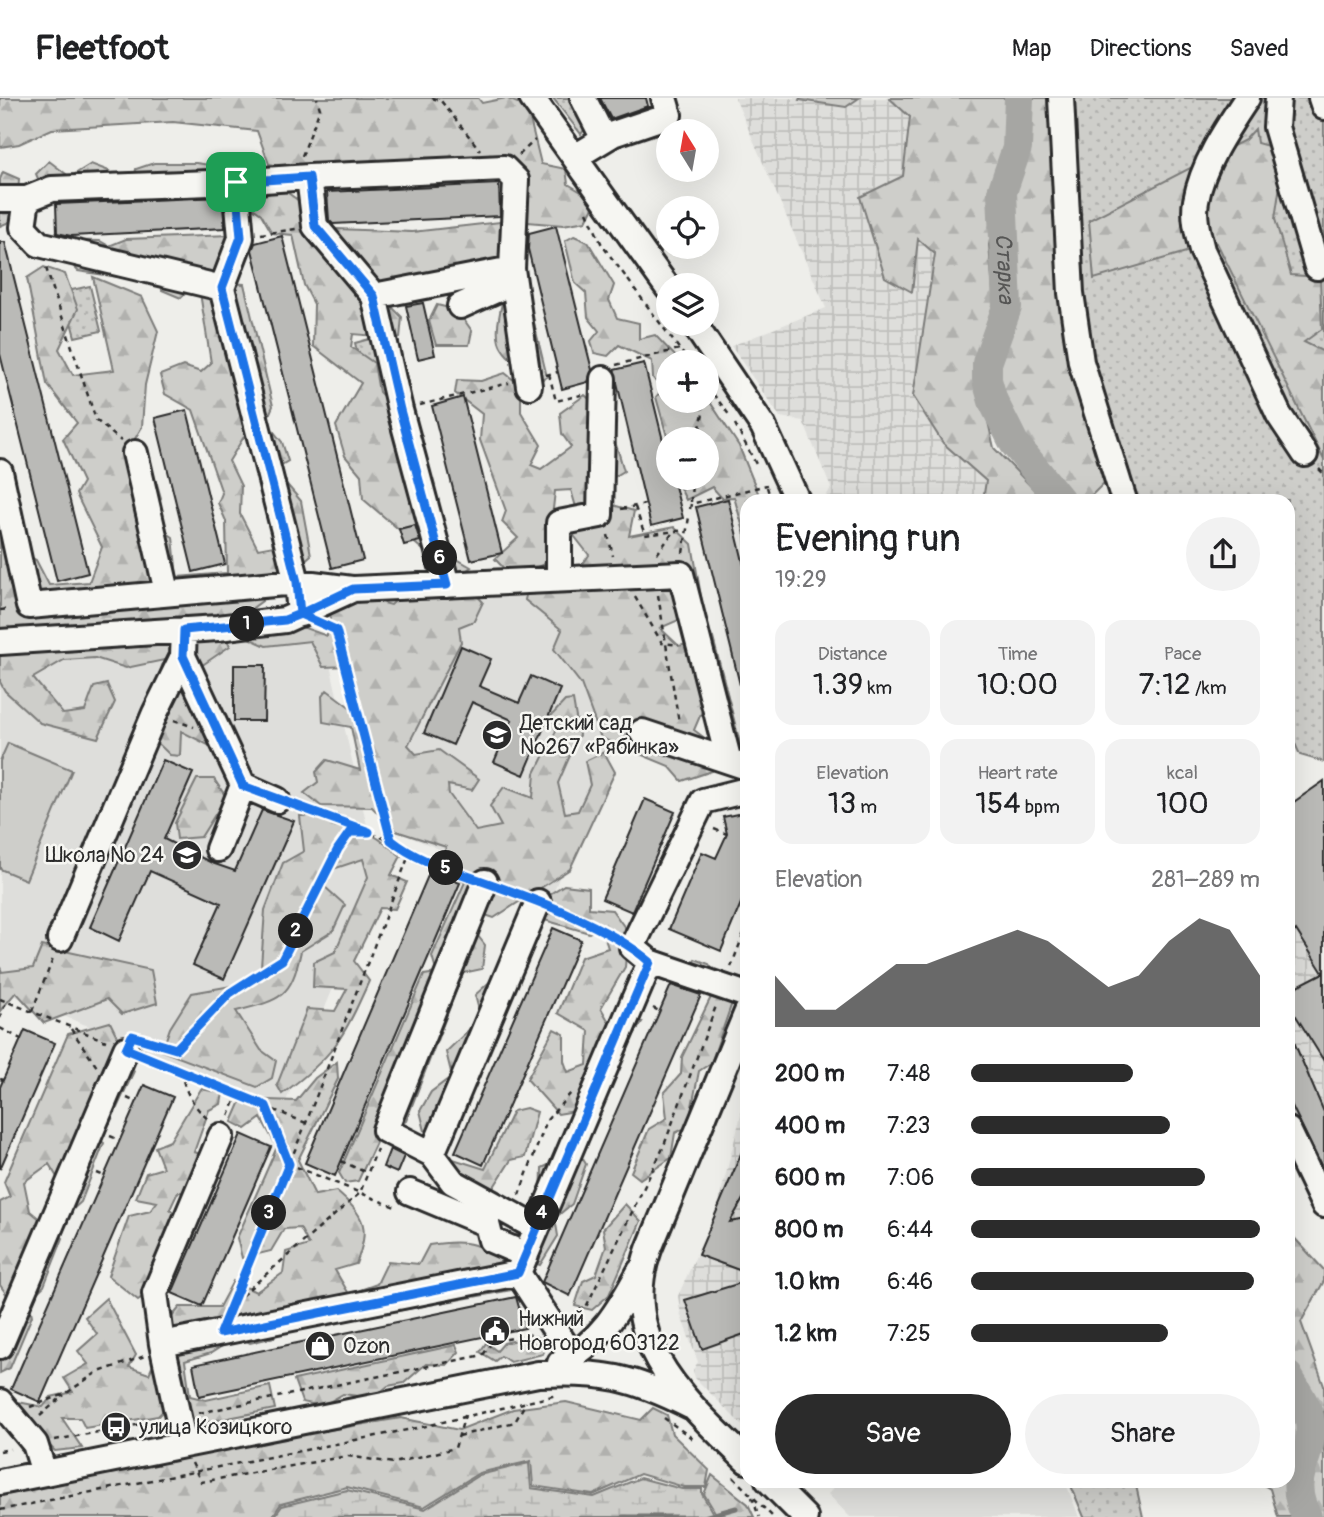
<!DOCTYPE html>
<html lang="en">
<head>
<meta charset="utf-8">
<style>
	body { margin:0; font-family:Pangolin,sans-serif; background:#f2f2f2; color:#202124; height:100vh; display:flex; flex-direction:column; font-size:26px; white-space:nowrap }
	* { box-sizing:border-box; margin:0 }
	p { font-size:23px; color:#757577 }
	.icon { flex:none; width:38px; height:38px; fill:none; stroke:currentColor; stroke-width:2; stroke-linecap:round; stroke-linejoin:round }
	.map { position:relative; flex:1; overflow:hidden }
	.details { position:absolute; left:740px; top:396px; width:555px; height:994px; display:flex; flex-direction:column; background:#fff; border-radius:21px; box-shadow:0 7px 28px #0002 }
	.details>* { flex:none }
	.needle { width:46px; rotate:349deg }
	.fabs { position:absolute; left:656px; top:21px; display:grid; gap:14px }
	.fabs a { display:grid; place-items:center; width:63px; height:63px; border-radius:50%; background:#fff; box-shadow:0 7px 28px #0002; font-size:35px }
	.pin { position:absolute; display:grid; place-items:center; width:60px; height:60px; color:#fff; margin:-30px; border-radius:14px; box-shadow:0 4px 10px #0006 }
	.km { position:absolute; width:35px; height:35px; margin:-18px; border-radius:50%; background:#222; color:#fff; font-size:19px; line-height:35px; text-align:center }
	.round { display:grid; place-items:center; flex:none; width:74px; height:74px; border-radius:37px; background:#f2f2f2 }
	.headline { display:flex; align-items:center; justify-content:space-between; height:119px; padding:0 35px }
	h1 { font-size:38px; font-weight:600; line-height:52px }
	.figures { display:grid; grid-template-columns:repeat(3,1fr); gap:10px; height:119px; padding:7px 35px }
	.figures div { display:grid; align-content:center; border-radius:18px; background:#f2f2f2; text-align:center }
	.figures b { font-size:30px; font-weight:600 }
	.figures small { font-size:19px; font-weight:400 }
	.figures p { font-size:19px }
	.chart { height:196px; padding:14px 35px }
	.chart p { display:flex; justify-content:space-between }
	.chart svg { width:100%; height:126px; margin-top:7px; fill:#2b2b2b; opacity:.7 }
	.action { display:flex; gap:14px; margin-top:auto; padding:14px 35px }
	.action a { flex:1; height:80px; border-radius:42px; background:#2b2b2b; color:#fff; font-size:28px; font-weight:600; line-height:80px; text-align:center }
	.action a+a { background:#f2f2f2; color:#202124 }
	ul { padding:0 35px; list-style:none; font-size:23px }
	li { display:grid; grid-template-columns:112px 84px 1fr; align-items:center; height:52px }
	li i { height:18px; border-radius:9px; background:#2b2b2b }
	header { display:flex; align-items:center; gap:42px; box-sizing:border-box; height:98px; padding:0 35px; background:#fff; border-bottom:2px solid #e0e0e0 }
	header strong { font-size:33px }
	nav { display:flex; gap:38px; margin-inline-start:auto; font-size:24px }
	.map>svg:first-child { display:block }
	.built { fill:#dededb }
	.industrial { fill:url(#industrial-grid) }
	.green { fill:url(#green-dots); stroke:#7c7c7a; stroke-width:2 }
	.forest { fill:url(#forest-firs); stroke:#7c7c7a; stroke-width:2 }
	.wetland { fill:url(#wetland-marsh); stroke:#7c7c7a; stroke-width:2 }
	.pitch { fill:#cececa; stroke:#7c7c7a; stroke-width:2 }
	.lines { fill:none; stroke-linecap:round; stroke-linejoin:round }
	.stream { stroke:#757573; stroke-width:5 }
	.river { stroke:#a6a6a3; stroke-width:30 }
	.building { fill:#babab7; stroke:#2b2b2b; stroke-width:2 }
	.minor-casing { stroke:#2b2b2b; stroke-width:30 }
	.path { stroke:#2b2b2b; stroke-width:2.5; stroke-dasharray:5 5; stroke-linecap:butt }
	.minor { stroke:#f6f6f2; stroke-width:24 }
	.route-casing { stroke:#fff; stroke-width:14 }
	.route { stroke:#1a73e8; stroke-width:9 }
	.labels { text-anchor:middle; stroke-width:5; stroke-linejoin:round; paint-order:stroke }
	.poi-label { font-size:21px; fill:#2b2b2b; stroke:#f6f6f2; text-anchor:start }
	.water-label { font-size:23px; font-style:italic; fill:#565655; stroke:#f6f6f2 }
</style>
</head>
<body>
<header>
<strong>Fleetfoot</strong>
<nav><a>Map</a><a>Directions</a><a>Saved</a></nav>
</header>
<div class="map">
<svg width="1324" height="1419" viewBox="0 0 1324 1419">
	<defs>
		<pattern id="industrial-grid" width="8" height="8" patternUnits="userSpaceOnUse" patternTransform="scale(1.75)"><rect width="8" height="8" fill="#dededb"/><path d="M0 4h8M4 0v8" fill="none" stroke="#bfbfbc"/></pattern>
		<pattern id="green-dots" width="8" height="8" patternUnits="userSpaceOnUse" patternTransform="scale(1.75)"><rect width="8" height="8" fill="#cececa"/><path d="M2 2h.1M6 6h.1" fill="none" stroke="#b1b1ae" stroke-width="1.8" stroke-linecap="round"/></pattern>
		<pattern id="forest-firs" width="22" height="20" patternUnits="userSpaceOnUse" patternTransform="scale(1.75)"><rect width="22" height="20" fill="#cececa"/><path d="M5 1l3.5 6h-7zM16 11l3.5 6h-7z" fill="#b1b1ae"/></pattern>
		<pattern id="wetland-marsh" width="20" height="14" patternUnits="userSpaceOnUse" patternTransform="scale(1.75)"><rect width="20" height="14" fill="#cececa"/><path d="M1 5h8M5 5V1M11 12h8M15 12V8" fill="none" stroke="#b1b1ae"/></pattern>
	</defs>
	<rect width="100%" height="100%" fill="#eeeeea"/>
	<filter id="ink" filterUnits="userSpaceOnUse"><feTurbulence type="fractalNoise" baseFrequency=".0143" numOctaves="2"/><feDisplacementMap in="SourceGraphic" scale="14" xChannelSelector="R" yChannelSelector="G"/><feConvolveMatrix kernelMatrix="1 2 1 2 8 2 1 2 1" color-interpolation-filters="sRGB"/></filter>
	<g filter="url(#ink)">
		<path class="built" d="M612,490L654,553L552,797L410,739L394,720L344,503Z
			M301,535L326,549L379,780L284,1008L0,892V558Z
			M840,1383H1065L1079,1419H850L828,1396Z"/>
		<path class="industrial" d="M735,0H926L948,265L1021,402H824L831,390L803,323L780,319L731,248L826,210Z
			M1324,775V1107L1288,1032V805Z
			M747,993V1332L695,1280L693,1272L698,1264L681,1218L678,1198L717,1111Z"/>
		<path class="green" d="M553,0H578L587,28L581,36Z
			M1067,0H1324V664L1300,657L1288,630V402H1143L1129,391L1085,225Z
			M90,188L101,233L75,239L63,194Z
			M373,240L380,269L362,274L355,245Z
			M1069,1383H1135L1143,1419H1084Z"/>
		<path class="forest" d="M0,0H478L482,5L506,0L527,9L541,66L566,71L568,86L596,103L586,123L563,127L515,123L498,104L495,71L311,74L269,66L257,33L173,24L52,31L19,46L0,49Z
			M800,0H859L846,9L799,2Z
			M889,0H1012L1005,62L989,147L994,205L974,262L994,350L1044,402H983L986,383L943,345L913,298L935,156L918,141L912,194L885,179L860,99L903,78L910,19Z
			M1024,0H1048L1054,83L1051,104L1076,268L1105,384L1087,402H1073L1018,341L994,278L1013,216L1009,92L1025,50Z
			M1255,31L1257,45L1285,53L1275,121L1291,177L1320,179L1322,231L1304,244L1324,254V362L1217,145L1094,181L1089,122L1245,42Z
			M49,63L70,79L91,66L109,73L93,96L42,90L36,76Z
			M154,65H196L224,69V78L134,83L136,71Z
			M3,74L19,81L16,121L0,128V81Z
			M245,82L265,97L281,90L306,108L360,195L365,218L390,207L402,219L400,240L353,236L351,249L374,265L379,294L418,333L450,457L471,469L456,480L363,401L361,377L345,358L336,328L361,285L313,248L314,206L304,187L293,137L272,135L261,116L235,97Z
			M500,124L506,133L499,155L521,171L547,279L538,284C496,248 491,252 504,196L476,192L378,191L329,139L337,131L412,134Z
			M230,137V185L244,186L273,308L266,324L282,344L288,363L261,379L245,337L229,363L241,388L240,416L258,451L274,448L270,417L283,382L301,403L311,457L287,478H255L262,503L239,520L18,535L0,530V433L3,446L36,462L49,487L89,484L102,449L76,396L83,384L63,341L77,325L47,286L27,180L44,169L65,176L78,211L59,251L73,277L114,272L93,179L142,199L158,233L145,287L142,329L127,354L138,387L157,386L161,400L147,422L173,439L177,479L227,475L226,423L218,405L222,395L193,312L165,296L160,277L183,268L201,274L211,265L198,182L181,200L162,192L160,168L132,181L78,173L48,142L100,143L109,148L126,141Z
			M574,138L588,144L614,187L609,202L617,220L639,225V241L655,237L681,264H668V303H707V271L711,272L710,304L739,348L761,402H747V462L745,437L734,399L722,400L712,389L686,402L679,388L682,380H707V341L668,342L656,299L662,292L653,280L652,263L619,247L608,258L594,255L591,243L599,233L588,219L586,195L575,185L565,143Z
			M437,207L457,212L472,233L469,247H436L429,223Z
			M505,275L521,288V314L541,347L531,367L541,371L571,349L562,336L560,315L585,297C608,317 616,344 624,373L606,384L609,406L634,413L629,438L674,429L692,446L702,504L681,521L660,530L679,548L713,540L741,649L734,658L699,589L703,611L694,632L710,644L712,673L682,683L669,668L601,640L581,586L554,551L562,532L525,502L528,487L569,486L589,457L568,430L578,416L571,392L555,393L547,465L512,479L495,461L518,440L502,424L506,413L480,342L482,316L455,295L457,282L481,283Z
			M472,492L483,504L474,523L459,529L461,544L408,647L416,656L439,652L479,681L472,692L448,687L449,696L476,733L501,728L490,708L504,689L533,700L535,675L556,633L551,618L565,603L573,602L579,637L558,685L565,715L578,713L590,687L585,663L604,654L615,674L570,771L494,820L479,815L471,829L485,847L482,871L463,875L406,1023L379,1038L358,1083L345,1085L339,1075L424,877L437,875L432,858L465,784L439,772L446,749L396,733L372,709L321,708L304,695L318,684L316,674L327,662L360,672L351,629L323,624L322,598L327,592L351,610L349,568L323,569L310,543L266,548L242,537L291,525L327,538L332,508L352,497L391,507L406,493Z
			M223,532L230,548L188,577L210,625L208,647L181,633L180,658L170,657L141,629L164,562L126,570L95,560L64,562L33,580L63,616L85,613L94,589L107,586L115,604L98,640L40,625L5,593L0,584V551Z
			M197,681H214L226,699L201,739L177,741L175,725Z
			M339,717L379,741L401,758L391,777L407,784L395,811L380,810L354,863L369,883C343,941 334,958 282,996L277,987L307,911L335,913L347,891L313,889L314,864L335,854L368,779L363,761L333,771L325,789L345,807L333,833L301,853C291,900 281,902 236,913L261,952L276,963L272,980L257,989L162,953L170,930L192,895L260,883L265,812L283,765L304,753L300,718Z
			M564,787L589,790V810L612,812L628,834L625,869L601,910L609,924H642L626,950L575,1013L558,1016L527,981L554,931L564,936V963L568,974L587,967L589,933L558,915L581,859L608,850L601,828L589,835L541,821L429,1049L420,1013L431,994L452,978L446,954L481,920L475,897L504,871L520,815Z
			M42,848L151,872L157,905L122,916L107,901L44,925L16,894L0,913V869L2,874L33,870Z
			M695,861L709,866L733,902L711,965L699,973L688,1029L675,1035L671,1060L640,1081L631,1074L649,1031L667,1020L664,995L681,976L682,959L711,899L690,869Z
			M110,924L134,973L110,1025L81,1027L104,1045L81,1104L70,1114L63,1089L49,1066L24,1084L30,1113L63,1140L44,1188L29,1202L32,1218L10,1270L0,1275V1211L7,1197L0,1187V1104L10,1099L4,1084L68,936Z
			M337,964L338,981L298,1062L315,1097L336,1093C366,1119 370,1129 356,1166L335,1172L349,1196L377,1186L388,1163L419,1166L429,1147C471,1140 479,1146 512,1170V1192L303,1230L296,1208H282L275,1239L250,1245L238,1238L211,1255L185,1263L190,1298L206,1302L270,1288L275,1311L192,1327L168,1308L158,1318L85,1330L80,1320H62L82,1350L55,1353L11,1309L13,1303L43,1309L51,1299L73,1294L64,1280L88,1266L78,1253L97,1236L85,1219L106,1200L136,1257L129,1269L149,1276L157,1258L153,1242L180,1209H219L233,1183L256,1194L283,1175L286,1154L309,1147L300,1130L284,1131L271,1153L242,1160L237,1140L277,1049L261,1020L246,1031L232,1024L242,1001L296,1003L315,980Z
			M201,991L223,995L221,1006L209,1012L194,1054L219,1061L207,1096L178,1094L170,1111L191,1131L175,1175L138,1202L108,1178L129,1118L150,1113L157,1104L136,1100L146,1075L163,1070L155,1049L170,1043Z
			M526,1010L537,1014L525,1059L511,1062L490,1095L457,1080L450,1060L485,1071L513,1013Z
			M578,1053L586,1066L572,1106L555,1120L558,1138L540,1167L531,1164L516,1137C537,1116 542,1099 542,1070Z
			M625,1106L641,1123L609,1197L592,1212L575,1208L583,1183L596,1177L606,1149L603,1131Z
			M1288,1133L1324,1172V1183L1301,1224L1324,1288V1419H1278L1270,1391L1257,1383L1288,1382Z
			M535,1238L547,1245L543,1256L510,1264L501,1258L495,1263L480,1254L486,1245L497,1253L504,1245Z
			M456,1247L459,1254L447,1267L426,1266L404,1285L388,1288L373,1300L343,1296L322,1308L302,1304L294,1282Z
			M566,1304L641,1322L653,1310L667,1317L672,1336L709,1372L706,1389H684L640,1376L593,1397L533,1388L531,1363L479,1375L424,1409L347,1389L281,1406L272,1419H0V1398L250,1345L401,1320L459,1332L513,1311Z
			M712,1377L748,1406L754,1419H718L704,1396Z"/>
		<path class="wetland" d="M529,1365L531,1390L594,1399L640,1380L682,1391H702V1396L715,1419H274L282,1408L347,1392L425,1411L479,1377Z"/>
		<path class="pitch" d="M8,645L72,672L26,782L0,771V663Z"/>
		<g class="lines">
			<path class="stream" d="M623,1419H704L736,1410"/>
			<g class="river">
				<path id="s1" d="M1019,0L1017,50L1002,94L1007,209L987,265V282L993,303L1014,345L1060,402"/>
				<path d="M1288,1278C1295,1291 1308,1309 1310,1323C1315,1362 1284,1377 1307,1419"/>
			</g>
		</g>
		<path class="building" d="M600,0H646L648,8L611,21Z
			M499,86L500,118L333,126L329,122L327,94Z
			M222,99L225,130L71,138L57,135L56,106Z
			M556,128L592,272L588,284L562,291L528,151L529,135Z
			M282,138L363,462L332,470L252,152L255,145Z
			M0,144H5L88,475L57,483L0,256Z
			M423,205L435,257L418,261L406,208Z
			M644,265L668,363V380H673L683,420L651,428L614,272Z
			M463,299L502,455L471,462L432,308Z
			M187,312L225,466L193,474L155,320Z
			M728,401L747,480V595H742L696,409Z
			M415,427L420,443L404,447L399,431Z
			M461,548L491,561L479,588L519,605L531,578L560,591L524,677L494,664L512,622L472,604L453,647L424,635Z
			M234,567H265L264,623H234Z
			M163,662L193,675L164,741L212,765L235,773L262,712L294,723L224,881L193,867L221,805L150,773L119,843L90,829Z
			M1324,683V963L1296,918L1288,922V893L1323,875L1296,832L1288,839V708Z
			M645,701L675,714L632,814L602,801Z
			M747,714V791L721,853L669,831L702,754L716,760L727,736L723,719Z
			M430,773L460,785L335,1078L305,1065Z
			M553,830L581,842L483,1067L455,1054Z
			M671,887L701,897L570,1198L542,1184Z
			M1288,930L1324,1014V1073L1288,1000Z
			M25,932L55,945L0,1071V989Z
			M144,987L173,999L40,1304L11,1291Z
			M241,1036L271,1049L202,1208L172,1195Z
			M747,1042V1094L730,1124L747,1121V1175L698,1157Z
			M390,1051L404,1058L397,1075L383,1069Z
			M747,1183V1235L702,1251L685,1202Z
			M516,1199L525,1230L199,1298L193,1267Z"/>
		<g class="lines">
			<g class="minor-casing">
				<path id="minor" d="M532,0L668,190
					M583,0L604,41
					M1061,0L1071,195L1081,264L1124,402
					M1247,0C1227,30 1202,67 1196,103C1193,119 1198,136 1202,152L1279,317L1305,356
					M1278,0L1276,29L1317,169
					M1321,0L1324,9
					M575,59L613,36L669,17L664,0
					M236,84L309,79
					M0,101H27
					M512,171L529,288
					M222,190L241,140L236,84L52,91L27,101L23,129L39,146L222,190L297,484L300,516
					M374,198L512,171L516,82L504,70L309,79L315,128L374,198L400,312L447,487
					M460,208L507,187L513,178
					M694,226L763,328L797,402
					M135,355L167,494
					M0,374L29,508L297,484L352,491
					M559,480V425L600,417L603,281
					M0,544L218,530L285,522L353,491L681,476L728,660
					M183,558L243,687L277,702
					M642,634L747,669
					M747,692L703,703L632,849L650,864L747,897
					M218,751L243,687
					M485,784L385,1032L432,1056L453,1084L535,1129
					M60,841L155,615L183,558L184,532
					M747,914L649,1151C615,1244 687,1304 747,1363
					M1288,1032L1324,1107
					M432,1056L538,804
					M410,1094L487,1126L491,1142L526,1157
					M162,1246L155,1195L221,1038
					M0,1248L126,951
					M573,1259L518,1175L650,864
					M560,1265C600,1245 619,1212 640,1173
					M0,1304L35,1346L44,1375
					M184,1346L162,1246L518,1175
					M768,1382L805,1419
					M0,1384L538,1276C603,1273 632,1279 690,1308"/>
			</g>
			<path class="path" d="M432,0L441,3L480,52
				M519,57L535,42
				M302,58L320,11L317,0
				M587,114L602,147L689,264
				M261,136L296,131
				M46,170L96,322L121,343
				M616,267L679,251
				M549,276L556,303L581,297
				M546,277L558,274
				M707,288L730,318
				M420,307L509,285
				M735,326L758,370
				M698,341L703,315L700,303
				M1319,371L1324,376
				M767,389L771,402
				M691,404L692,380
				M635,409L645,437L685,432
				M621,411L645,406
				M690,411L691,406L767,387
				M608,437L613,458
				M683,455L689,419
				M657,456L674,433
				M658,497L679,625
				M635,499L662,545L679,547
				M0,512L10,511
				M325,527L336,532L391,742L409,757
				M174,622L194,629
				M296,709L389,742
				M714,731L727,736
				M505,791L518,796
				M557,812L614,840
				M731,869L747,827
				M0,901L106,943
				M653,910L659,913
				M32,913L53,861
				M0,920L6,904
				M0,930L21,941
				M71,931L97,969
				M145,942L176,951L230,895L282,862L338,751L350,734H369
				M144,959L306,1025
				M181,973C185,995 193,1008 210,1023
				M0,981L3,982
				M127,1000L136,1004
				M266,1009L289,1066L395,1109
				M229,1018L238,996
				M110,1038L120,1042
				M341,1063L367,1075
				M97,1075L104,1078
				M519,1097L547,1022L571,995
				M234,1204L360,1095L377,1051
				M229,1212L306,1025L409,757L466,777
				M570,1219L587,1207L663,1050L716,908
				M30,1309L65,1296L96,1275L145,1258
				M199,1315L483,1257L492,1244L533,1236
				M40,1318L64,1297
				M664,1320L696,1343
				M459,1338L515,1324L526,1304
				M55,1342L158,1323
				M0,1353L10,1351
				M192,1365L201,1384L348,1358L394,1365L455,1350L465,1317
				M733,1379L773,1419
				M752,1399L759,1419
				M0,1412L422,1329L557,1297"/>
			<use href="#minor" class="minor"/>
		</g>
	</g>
	<g class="lines" filter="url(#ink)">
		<g class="route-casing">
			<path id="route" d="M236,84L241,139L222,190L297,484L300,516L285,522L184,532L183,558L243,688L369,734H350L338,751L282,862L230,895L176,951L132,938L126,951L266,1008L289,1066L220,1235L518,1175L650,864C609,828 531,800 479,782C448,771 417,763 391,742L336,532L300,516L353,491L447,487L400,312L374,198L315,128L309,79L236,84"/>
		</g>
		<use href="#route" class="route"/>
	</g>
	<defs>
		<g id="school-disc" transform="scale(1.575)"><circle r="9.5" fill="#2b2b2b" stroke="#f6f6f2"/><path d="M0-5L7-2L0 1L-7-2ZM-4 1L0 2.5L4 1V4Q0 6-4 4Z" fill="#fff"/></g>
		<g id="civic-disc" transform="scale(1.575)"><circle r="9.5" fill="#2b2b2b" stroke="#f6f6f2"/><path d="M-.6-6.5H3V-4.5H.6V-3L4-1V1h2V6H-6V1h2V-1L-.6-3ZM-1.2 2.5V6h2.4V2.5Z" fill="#fff"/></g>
		<g id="shop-disc" transform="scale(1.575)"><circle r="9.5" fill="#2b2b2b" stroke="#f6f6f2"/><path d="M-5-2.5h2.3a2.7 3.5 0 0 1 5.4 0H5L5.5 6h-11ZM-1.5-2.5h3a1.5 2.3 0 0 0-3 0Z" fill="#fff"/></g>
		<g id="bus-disc" transform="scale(1.575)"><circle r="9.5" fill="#2b2b2b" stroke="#f6f6f2"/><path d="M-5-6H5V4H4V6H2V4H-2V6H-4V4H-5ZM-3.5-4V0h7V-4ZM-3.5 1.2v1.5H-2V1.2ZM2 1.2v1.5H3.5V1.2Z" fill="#fff"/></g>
	</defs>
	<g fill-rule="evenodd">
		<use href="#school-disc" x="497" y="637"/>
		<use href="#school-disc" x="187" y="757"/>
		<use href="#civic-disc" x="495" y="1233"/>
		<use href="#shop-disc" x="320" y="1248"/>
		<use href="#bus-disc" x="116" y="1329"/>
	</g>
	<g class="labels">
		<g class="poi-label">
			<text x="520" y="632">Детский сад<tspan x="520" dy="24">№267 «Рябинка»</tspan></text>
			<text x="164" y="764" text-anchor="end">Школа № 24</text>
			<text x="518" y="1228">Нижний<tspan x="518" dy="24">Новгород 603122</tspan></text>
			<text x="343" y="1255">Ozon</text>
			<text x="139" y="1336">улица Козицкого</text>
		</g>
		<g class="water-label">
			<text dy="8" stroke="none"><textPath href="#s1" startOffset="173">Старка</textPath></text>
		</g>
	</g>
</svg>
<div class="fabs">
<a><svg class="needle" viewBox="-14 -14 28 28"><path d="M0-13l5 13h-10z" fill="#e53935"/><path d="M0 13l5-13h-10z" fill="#757577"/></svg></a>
<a><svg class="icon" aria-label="locate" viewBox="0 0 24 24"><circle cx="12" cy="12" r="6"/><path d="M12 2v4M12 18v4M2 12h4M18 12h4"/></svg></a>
<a><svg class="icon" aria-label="layers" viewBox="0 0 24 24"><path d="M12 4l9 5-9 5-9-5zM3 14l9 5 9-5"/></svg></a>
<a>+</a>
<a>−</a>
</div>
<div class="pin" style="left:236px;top:84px;background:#1e9e55"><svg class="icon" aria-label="arrive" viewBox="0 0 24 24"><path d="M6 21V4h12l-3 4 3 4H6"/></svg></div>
<b class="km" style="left:247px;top:526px">1</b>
<b class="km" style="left:296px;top:833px">2</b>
<b class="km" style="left:269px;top:1115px">3</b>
<b class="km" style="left:542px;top:1115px">4</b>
<b class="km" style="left:446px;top:770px">5</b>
<b class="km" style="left:440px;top:460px">6</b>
<section class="details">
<div class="headline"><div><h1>Evening run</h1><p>19:29</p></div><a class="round"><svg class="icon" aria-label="share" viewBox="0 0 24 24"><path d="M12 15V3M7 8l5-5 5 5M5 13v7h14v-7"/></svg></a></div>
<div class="figures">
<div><p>Distance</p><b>1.39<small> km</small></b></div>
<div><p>Time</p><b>10:00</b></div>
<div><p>Pace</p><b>7:12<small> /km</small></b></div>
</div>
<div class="figures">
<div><p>Elevation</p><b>13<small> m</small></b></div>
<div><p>Heart rate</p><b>154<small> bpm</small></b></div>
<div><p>kcal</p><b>100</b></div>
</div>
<div class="chart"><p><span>Elevation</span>281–289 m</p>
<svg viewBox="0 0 160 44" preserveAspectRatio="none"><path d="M0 44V26L10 38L20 38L30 30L40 22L50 22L60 18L70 14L80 10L90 14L100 22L110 30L120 26L130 14L140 6L150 10L160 26V44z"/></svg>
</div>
<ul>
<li><b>200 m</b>7:48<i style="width:56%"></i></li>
<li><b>400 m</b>7:23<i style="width:69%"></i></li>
<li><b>600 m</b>7:06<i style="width:81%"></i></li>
<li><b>800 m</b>6:44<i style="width:100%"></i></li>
<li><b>1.0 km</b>6:46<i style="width:98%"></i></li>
<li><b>1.2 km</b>7:25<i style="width:68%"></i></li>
</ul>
<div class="action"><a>Save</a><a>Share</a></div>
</section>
</div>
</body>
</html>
